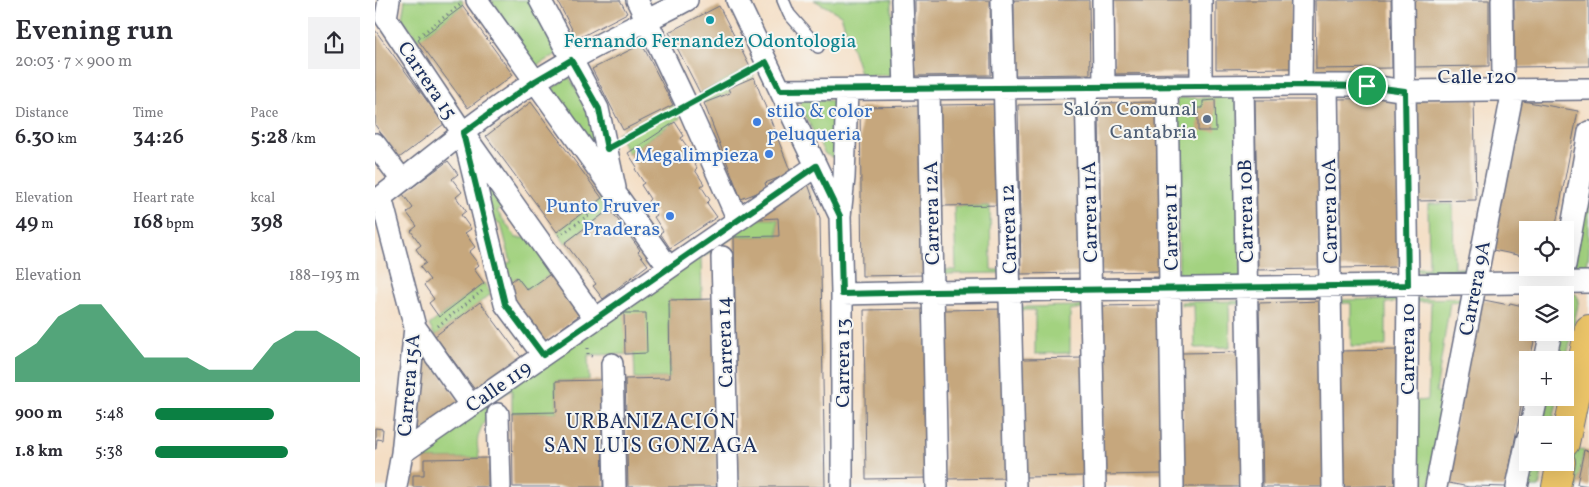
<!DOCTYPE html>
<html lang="en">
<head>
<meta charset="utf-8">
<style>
	body { margin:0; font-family:Vollkorn,serif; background:#f2f2f3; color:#2b2b33; height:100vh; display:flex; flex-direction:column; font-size:19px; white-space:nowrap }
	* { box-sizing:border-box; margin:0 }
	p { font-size:16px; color:#7c7c81 }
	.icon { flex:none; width:28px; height:28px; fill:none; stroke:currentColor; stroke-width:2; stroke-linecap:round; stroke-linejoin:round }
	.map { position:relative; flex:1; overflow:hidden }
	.sheet { display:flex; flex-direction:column; background:#fff; width:375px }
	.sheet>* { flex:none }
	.controls { position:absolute; left:1144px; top:221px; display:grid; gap:10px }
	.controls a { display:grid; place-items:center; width:55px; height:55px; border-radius:0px; background:#fff; box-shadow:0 5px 20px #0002; font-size:25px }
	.pin { position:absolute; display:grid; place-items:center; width:42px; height:42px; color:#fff; margin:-21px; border:2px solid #fff; border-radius:50%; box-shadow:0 1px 5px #0007 }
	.round { display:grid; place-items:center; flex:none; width:52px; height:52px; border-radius:0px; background:#f2f2f3 }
	.headline { display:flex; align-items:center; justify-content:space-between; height:85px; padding:0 15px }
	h1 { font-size:28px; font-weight:600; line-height:38px }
	.metrics { display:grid; grid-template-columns:repeat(3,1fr); gap:8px; height:85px; padding:5px 15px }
	.metrics div { display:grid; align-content:center }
	.metrics b { font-size:21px; font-weight:600 }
	.metrics small { font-size:14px; font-weight:400 }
	.metrics p { font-size:14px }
	.chart { height:140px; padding:10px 15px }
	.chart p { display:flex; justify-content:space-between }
	.chart svg { width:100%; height:90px; margin-top:5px; fill:#0b8043; opacity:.7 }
	ul { padding:0 15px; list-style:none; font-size:16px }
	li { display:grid; grid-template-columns:80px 60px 1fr; align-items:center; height:38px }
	li i { height:12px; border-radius:6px; background:#0b8043 }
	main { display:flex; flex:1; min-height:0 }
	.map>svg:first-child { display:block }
	.green { fill:#a3d280; stroke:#5f806f }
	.building { fill:#c6a77d }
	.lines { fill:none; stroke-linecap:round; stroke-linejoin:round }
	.lane-casing { stroke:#676c82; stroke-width:14 }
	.street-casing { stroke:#676c82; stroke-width:24 }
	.primary-casing { stroke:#676c82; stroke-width:30 }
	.path { stroke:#676c82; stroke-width:3; stroke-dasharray:1 4; stroke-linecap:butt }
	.lane { stroke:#fff; stroke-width:11 }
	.street { stroke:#fff; stroke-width:21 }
	.primary { stroke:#ecc569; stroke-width:28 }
	.route-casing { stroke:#fff; stroke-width:10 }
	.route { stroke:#0b8043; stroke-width:6 }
	.culture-dot { fill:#0f9aa8; stroke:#f6f6f2; stroke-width:2 }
	.service-dot { fill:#5c6f8a; stroke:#f6f6f2; stroke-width:2 }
	.shop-dot { fill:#3f7fe0; stroke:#f6f6f2; stroke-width:2 }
	.labels { text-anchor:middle; stroke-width:4; stroke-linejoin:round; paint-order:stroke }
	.culture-label { font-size:20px; fill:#0d838f; stroke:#f6f6f2 }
	.street-label { font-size:20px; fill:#1b2f5e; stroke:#f6f6f2 }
	.service-label { font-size:20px; fill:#4e5e75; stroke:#f6f6f2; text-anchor:end }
	.shop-label { font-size:20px; fill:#366cbe; stroke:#f6f6f2; text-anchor:end }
	.neighbourhood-label { font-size:21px; letter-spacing:1px; fill:#1b2f5e; stroke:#f6f6f2 }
</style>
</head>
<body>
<main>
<section class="sheet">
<div class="headline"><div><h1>Evening run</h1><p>20:03 · 7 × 900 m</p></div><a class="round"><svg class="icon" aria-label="share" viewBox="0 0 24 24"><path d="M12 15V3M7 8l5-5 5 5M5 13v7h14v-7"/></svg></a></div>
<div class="metrics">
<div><p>Distance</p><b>6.30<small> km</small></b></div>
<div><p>Time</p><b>34:26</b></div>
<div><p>Pace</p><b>5:28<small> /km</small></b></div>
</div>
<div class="metrics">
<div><p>Elevation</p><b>49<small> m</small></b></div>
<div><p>Heart rate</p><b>168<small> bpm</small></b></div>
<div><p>kcal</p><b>398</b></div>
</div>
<div class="chart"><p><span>Elevation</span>188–193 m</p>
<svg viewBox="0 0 160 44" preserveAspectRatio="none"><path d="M0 44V32L10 25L20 12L30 6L40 6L50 19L60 32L70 32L80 32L90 38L100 38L110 38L120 25L130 19L140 19L150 25L160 32V44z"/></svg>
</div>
<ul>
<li><b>900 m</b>5:48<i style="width:58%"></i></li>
<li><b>1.8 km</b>5:38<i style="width:65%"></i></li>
</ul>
</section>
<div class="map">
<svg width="1214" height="487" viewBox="0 0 1214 487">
	<rect width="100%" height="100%" fill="#f6f6f2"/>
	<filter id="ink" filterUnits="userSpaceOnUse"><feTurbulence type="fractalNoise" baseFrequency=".02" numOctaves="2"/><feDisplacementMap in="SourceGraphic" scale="10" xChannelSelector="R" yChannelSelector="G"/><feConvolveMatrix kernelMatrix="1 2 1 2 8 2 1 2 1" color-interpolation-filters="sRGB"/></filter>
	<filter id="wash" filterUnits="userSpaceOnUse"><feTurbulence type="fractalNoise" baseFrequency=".0096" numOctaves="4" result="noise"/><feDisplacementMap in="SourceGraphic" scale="20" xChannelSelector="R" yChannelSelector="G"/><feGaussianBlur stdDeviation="1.12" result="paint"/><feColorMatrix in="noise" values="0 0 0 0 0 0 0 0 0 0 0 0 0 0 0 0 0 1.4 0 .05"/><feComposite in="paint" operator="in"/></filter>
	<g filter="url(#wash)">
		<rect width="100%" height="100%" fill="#f4dec4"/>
		<path class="green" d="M30,0H87L88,6L43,40L27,18Z
			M116,0H154L182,54L161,66Z
			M439,0H516L517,75L486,76L466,15Z
			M375,67L379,77L354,88L355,93L329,103L325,93Z
			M194,77L216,115L231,171L176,89Z
			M863,97L866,278L804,279L802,98Z
			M430,99L463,101L462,157H457L450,154L425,106L426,101Z
			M298,105L305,118L253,153L242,133Z
			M1214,173V252L1212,265L1208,269L1196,271Z
			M110,180L130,205L122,211L141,238H154L177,273L152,290L142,277L133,284L128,265L136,262L126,224L116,219Z
			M227,198L235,209L190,243L182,232Z
			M1053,204H1078L1079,268H1092V271H1041V268H1054Z
			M579,206H615L616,270H629V273L568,274V270H581Z
			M377,215L384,219H403V236L359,237L326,258L327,299L294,300L295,378H260L259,354L213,355L214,380L181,381L182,412L137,413V389L114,404C115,416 107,423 104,434C101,441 103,451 104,458L49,459L43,457L39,453Z
			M109,283L116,294L60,336L54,325Z
			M1191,294H1201L1204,300L1190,366V360H1177L1183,333L1190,332Z
			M1091,298V301L1075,302L1061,392L1072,395L1054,487H1040V401L1053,400L1056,302H1040V299Z
			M1024,299V302L1011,303V346H976V303H962V300Z
			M867,301V304H854L855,347L820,348L819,305H806V302Z
			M708,306V309L695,310V353L660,354V310H646V307Z
			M1169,398H1183L1177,425H1163Z
			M1200,448L1209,450L1202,487H1193Z
			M1155,463H1169L1164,487H1150Z"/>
		<g id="blocks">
			<path class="building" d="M182,0H245L252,13L202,39Z
				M540,0H615L616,75L540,76Z
				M639,0H714L715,74L639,75Z
				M739,0H814L815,73L739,74Z
				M841,0H916L917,68L841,69Z
				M940,0H1016L1017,68L941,69Z
				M1038,0H1114V66L1039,67Z
				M1139,0H1214V66L1139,67Z
				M88,6L138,75L93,108L43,40Z
				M344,6L375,67L325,93L294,32Z
				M0,30L69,124L24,158L0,125Z
				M267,44L298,105L248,130L217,69Z
				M379,77L416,173L390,183L392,189L366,199L329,103L355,93L353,88Z
				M1022,98L1024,267L963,268L960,99Z
				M1099,99L1101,200L1040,201L1038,100Z
				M840,100L841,131H823V108H828V101Z
				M880,100H942L944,269L883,270Z
				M1142,100L1203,111L1180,230H1152V257L1113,249Z
				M156,102L227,198L182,232L111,136Z
				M785,102L788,271L726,272L724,103Z
				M626,104L628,205L566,206L565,105Z
				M705,104L708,273L646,274L643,105Z
				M546,106L549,275L487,276L485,107Z
				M300,122L309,136L306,138L316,152L313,154L322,168L320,170L329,184L326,186L335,200L332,203L342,217L295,248L285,233L288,231L279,217L282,215L273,201L275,199L266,185L269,183L260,169L262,167L253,153Z
				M73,161L83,174L77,179L87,192L81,197L91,211L86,215L96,229L90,233L100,247L94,252L104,265L99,269L109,283L64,317L54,303L59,299L49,285L55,280L45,267L51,263L41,249L46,245L36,231L42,226L32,213L38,208L28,194Z
				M432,181L445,218L450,487H363L359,237L404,236L403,218L384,219L382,214Z
				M235,209L265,250L263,252L273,265L228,299L218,286L221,284L190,243Z
				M177,273L206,314L168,342L137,300L133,284L142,277L152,290Z
				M339,299L342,487H253L250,379L295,378L294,300Z
				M1104,299L1134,305L1135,303L1152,307V332H1161L1155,360H1152V375L1131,487L1100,486L1099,487H1094L1069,482Z
				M946,301L950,487H888L884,303Z
				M105,302L146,357L101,391L60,336Z
				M787,305L790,474L728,475L725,306Z
				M551,309L553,478L491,479L489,310Z
				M630,309L632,478L571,479L568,310Z
				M249,313H271L272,353L250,354Z
				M1025,350L1027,485L965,487L963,351Z
				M868,352L871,487H809L807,353Z
				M54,356L85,404L41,436L45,358Z
				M709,358L711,476L649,477L647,359Z
				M226,380L228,487H138L137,413L182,412L181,381Z
				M0,428L8,429L7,440L2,439L1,449H0Z
				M1209,450L1214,451V486L1202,484Z
				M113,458V487H38V475H49V459Z"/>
		</g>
	</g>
	<g filter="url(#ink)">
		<use href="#blocks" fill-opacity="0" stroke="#676c82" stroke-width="1"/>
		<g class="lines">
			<g class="lane-casing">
				<path id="lane" d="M408,0L414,14L443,47"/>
			</g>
			<g class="street-casing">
				<path id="street" d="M14,0L11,18L88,133L220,319
					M102,0L294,268
					M165,0L223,109L240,188
					M262,0L312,105L363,220
					M362,0L465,216
					M527,0L530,89
					M627,0L640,487
					M728,0L729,87
					M826,0V86
					M1028,0L1029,77
					M1127,0L1128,76
					M926,85L927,0
					M952,85L958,487
					M792,86L798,487
					M868,86L875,487
					M711,87L720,487
					M554,89L562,487
					M405,90L926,85H992L1030,91L1214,89
					M1030,91L1033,285L1031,487
					M0,144L27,180
					M91,145L130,304L168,355
					M6,197L40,327L27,453L21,487
					M0,199L6,197C57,158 107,115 161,81C209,50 262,26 312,0
					M347,257L353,487
					M1190,265L1214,132
					M467,294L558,292L1214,282
					M40,327L96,406
					M1170,360L1176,332
					M237,364L240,487
					M123,414L125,487
					M1156,425L1162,398
					M27,453L441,166
					M467,487V294L465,216L469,178L472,90
					M1061,487L1138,90
					M1142,487L1152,440"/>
			</g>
			<g class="primary-casing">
				<path id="primary" d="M1190,443L1214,329
					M1181,487L1186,462"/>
			</g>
			<path class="path" d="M44,36L85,5
				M329,96L374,71
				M248,140L295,114
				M184,236L226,206
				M63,326L107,291
				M213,348V355L220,357"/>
			<use href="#lane" class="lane"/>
			<use href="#street" class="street"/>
			<use href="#primary" class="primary"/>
		</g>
	</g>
	<g class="lines" filter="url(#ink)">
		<g class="route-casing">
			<path id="route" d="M196,60L224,109L232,149L391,62L405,90L926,85L992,86L1030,91L1033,285L558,292L467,294L465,216L441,166L168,355L130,304L88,133L160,81Z"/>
		</g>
		<use href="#route" class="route"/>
	</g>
	<circle class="culture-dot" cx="335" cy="20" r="5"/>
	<circle class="service-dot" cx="832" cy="119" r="5"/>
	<g class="shop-dot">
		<circle cx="382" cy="122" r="5"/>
		<circle cx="394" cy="154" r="5"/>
		<circle cx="295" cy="216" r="5"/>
	</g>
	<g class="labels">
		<g class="culture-label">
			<text x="335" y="47">Fernando Fernandez Odontologia</text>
		</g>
		<g class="street-label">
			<text x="1102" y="83">Calle 120</text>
			<text transform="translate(53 80) rotate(56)" y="7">Carrera 15</text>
			<text transform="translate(870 211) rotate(-91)" y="7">Carrera 10B</text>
			<text transform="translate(954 211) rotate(-91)" y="7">Carrera 10A</text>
			<text transform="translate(714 212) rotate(-91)" y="7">Carrera 11A</text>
			<text transform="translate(556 213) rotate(-91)" y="7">Carrera 12A</text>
			<text transform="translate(795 227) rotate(-91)" y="7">Carrera 11</text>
			<text transform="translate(633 229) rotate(-92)" y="7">Carrera 12</text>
			<text transform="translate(1099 288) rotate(-79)" y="7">Carrera 9A</text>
			<text transform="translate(349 342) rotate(-92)" y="7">Carrera 14</text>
			<text transform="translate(1032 349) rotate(-90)" y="7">Carrera 10</text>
			<text transform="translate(467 363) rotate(-90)" y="7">Carrera 13</text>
			<text transform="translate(33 385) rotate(-85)" y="7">Carrera 15A</text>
			<text transform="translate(123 386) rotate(-35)" y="7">Calle 119</text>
		</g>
		<g class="service-label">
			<text x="822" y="115">Salón Comunal<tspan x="822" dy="23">Cantabria</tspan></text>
		</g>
		<g class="shop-label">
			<text x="392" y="117" text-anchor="start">stilo &amp; color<tspan x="392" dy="23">peluqueria</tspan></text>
			<text x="384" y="161">Megalimpieza</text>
			<text x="285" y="212">Punto Fruver<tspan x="285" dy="23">Praderas</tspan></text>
		</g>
		<g class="neighbourhood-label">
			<text x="276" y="428">URBANIZACIÓN<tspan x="276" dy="24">SAN LUIS GONZAGA</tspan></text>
		</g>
	</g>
</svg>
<div class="controls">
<a><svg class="icon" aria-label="locate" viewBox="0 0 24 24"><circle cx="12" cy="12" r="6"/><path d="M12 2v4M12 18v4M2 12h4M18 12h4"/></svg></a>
<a><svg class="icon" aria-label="layers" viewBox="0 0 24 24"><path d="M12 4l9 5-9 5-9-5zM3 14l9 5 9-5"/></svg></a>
<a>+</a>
<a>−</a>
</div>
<div class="pin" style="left:992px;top:86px;background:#1e9e55"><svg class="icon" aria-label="arrive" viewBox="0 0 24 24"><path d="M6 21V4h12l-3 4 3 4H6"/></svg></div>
</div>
</main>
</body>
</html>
